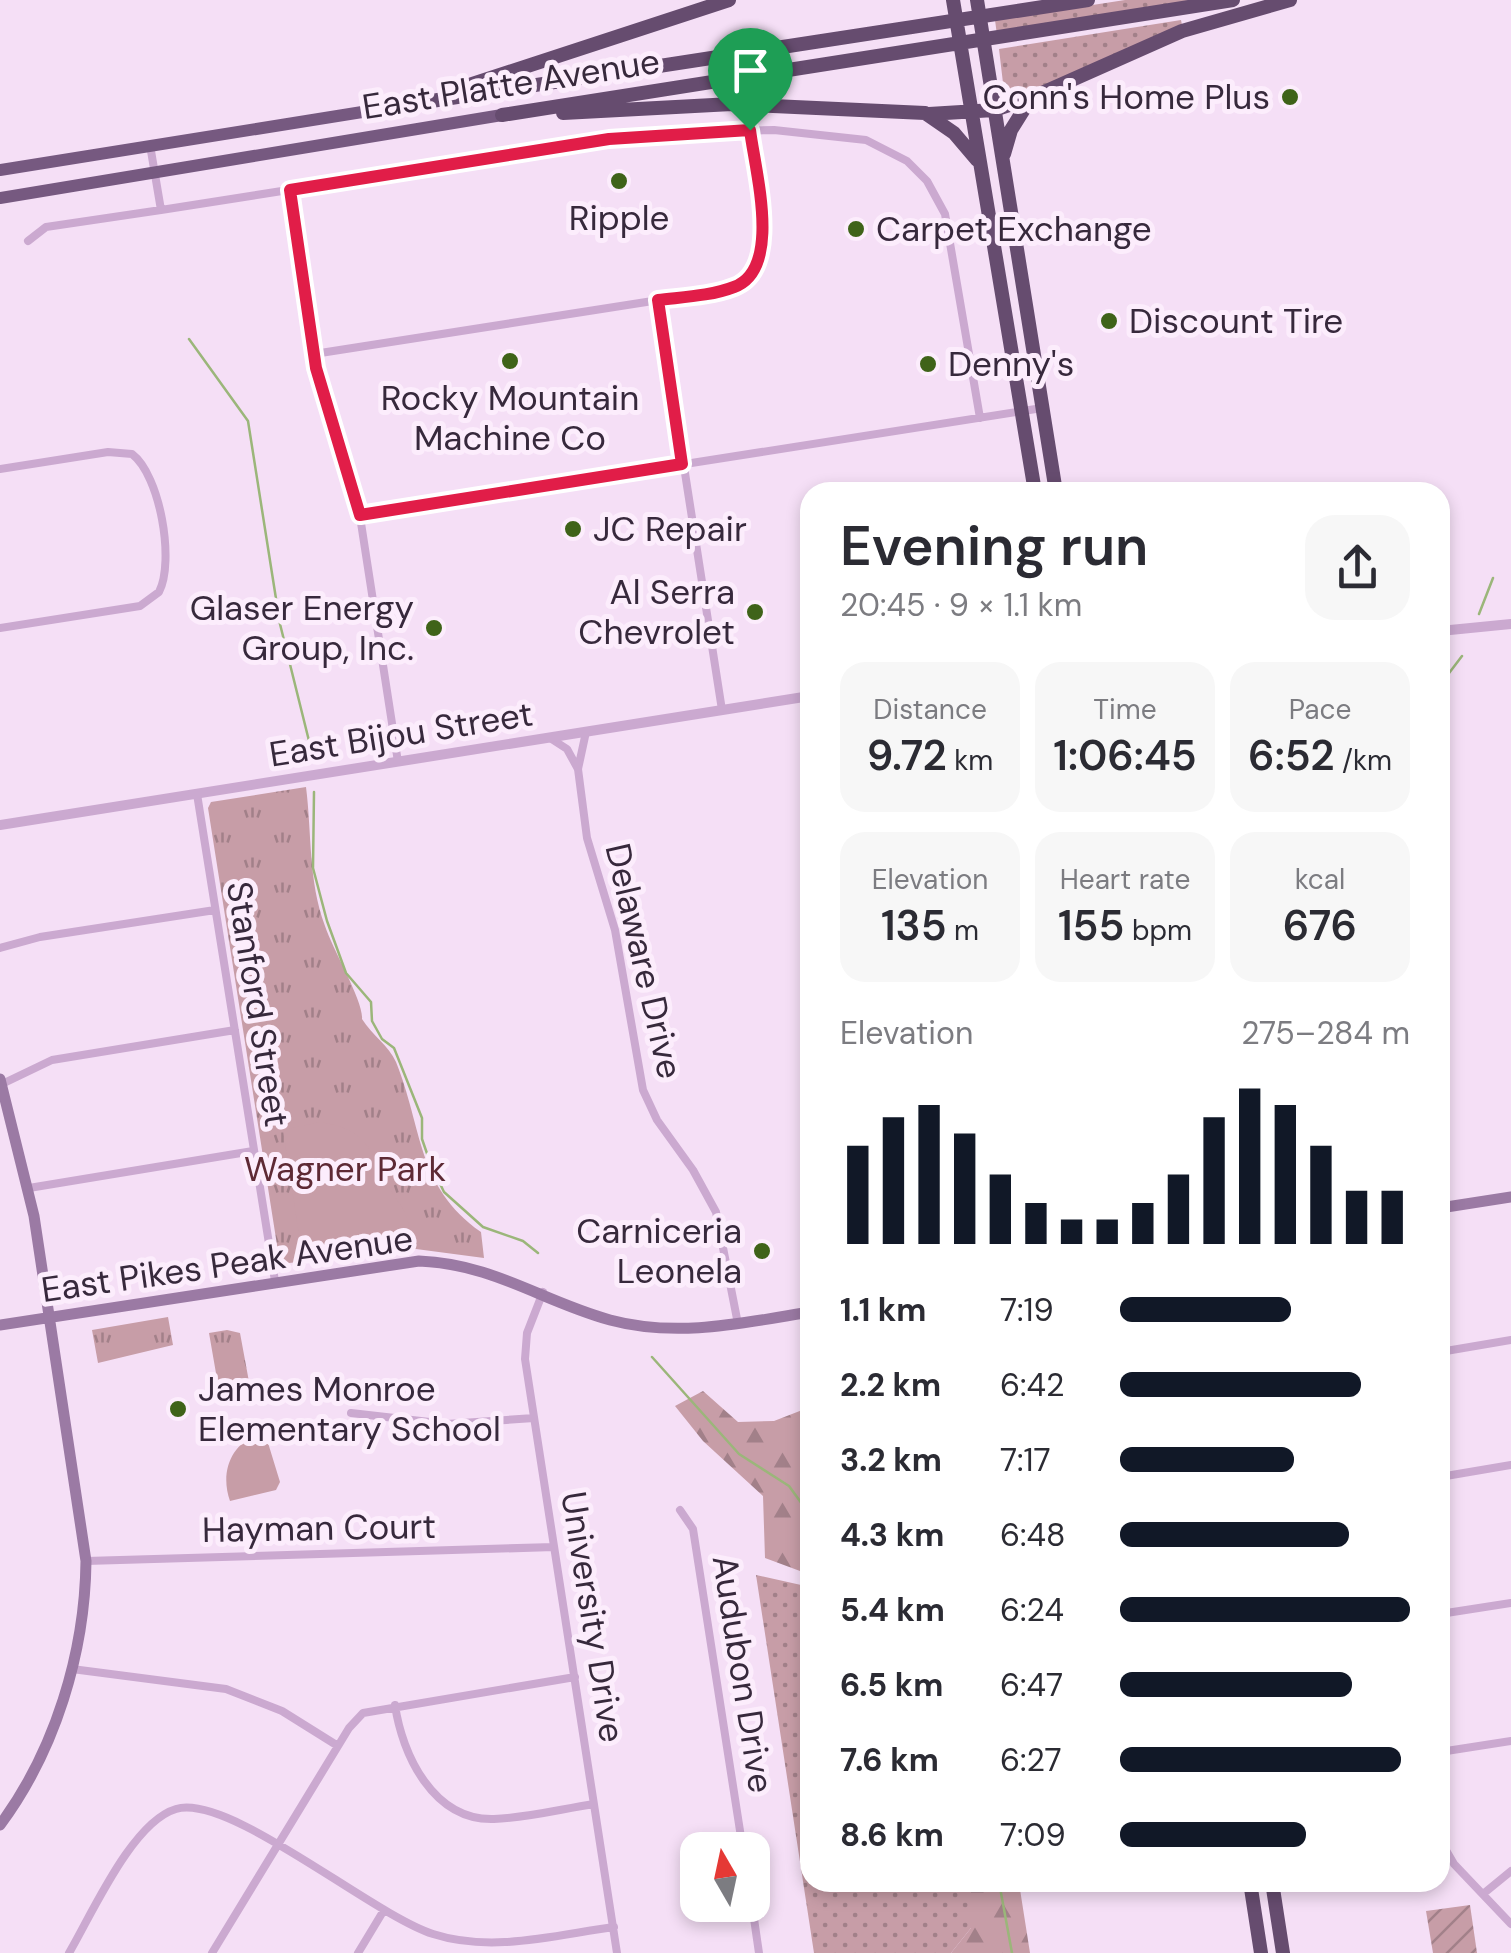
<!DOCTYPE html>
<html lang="en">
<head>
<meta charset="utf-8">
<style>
	body { margin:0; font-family:"DM Sans",sans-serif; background:#f7f7f7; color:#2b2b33; height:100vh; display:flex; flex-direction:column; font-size:38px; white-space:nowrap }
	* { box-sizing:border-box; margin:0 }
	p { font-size:32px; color:#7c7c81 }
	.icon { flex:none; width:55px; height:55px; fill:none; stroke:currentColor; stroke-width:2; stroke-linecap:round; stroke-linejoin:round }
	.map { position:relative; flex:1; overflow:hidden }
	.drawer { position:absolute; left:800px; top:482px; width:650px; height:1410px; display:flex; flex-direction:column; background:#fff; border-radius:30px; box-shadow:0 5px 15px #0003 }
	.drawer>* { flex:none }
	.needle { width:65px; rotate:351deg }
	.controls { position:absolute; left:680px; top:1832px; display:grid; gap:20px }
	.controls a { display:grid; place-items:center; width:90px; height:90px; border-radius:20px; background:#fff; box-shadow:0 5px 15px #0003; font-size:50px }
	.pin { position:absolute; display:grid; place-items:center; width:85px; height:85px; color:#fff; margin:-102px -42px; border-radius:50% 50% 50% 0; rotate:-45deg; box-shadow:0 0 10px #0007 }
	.pin .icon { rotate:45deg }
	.round { display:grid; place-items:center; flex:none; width:105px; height:105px; border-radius:30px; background:#f7f7f7 }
	.head { display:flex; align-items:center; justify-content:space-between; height:170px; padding:0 40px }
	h1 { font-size:55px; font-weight:600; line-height:75px }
	.stats { display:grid; grid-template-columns:repeat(3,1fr); gap:15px; height:170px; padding:10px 40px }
	.stats div { display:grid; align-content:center; border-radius:25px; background:#f7f7f7; text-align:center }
	.stats b { font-size:42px; font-weight:600 }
	.stats small { font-size:28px; font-weight:400 }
	.stats p { font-size:28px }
	.chart { height:280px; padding:20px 40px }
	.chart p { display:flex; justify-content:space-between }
	.chart svg { width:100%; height:180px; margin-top:10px; stroke:#111827; stroke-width:6 }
	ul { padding:0 40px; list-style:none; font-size:32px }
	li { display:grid; grid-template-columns:160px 120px 1fr; align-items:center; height:75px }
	li i { height:25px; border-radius:12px; background:#111827 }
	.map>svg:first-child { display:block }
	.grass { fill:url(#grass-dots) }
	.forest { fill:url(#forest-firs) }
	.park { fill:url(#park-tufts) }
	.garden { fill:url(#garden-furrows) }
	.pitch { fill:#c79da7 }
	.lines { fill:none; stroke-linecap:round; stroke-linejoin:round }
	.stream { stroke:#9bb67a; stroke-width:2.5 }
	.minor { stroke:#cba9d0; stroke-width:8 }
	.tertiary { stroke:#cba9d0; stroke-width:10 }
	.secondary { stroke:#9b7aa4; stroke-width:11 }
	.primary { stroke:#765980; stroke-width:12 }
	.trunk { stroke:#664c6f; stroke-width:14 }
	.route-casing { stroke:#fff; stroke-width:20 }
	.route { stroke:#e11d48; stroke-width:12 }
	.poi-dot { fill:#3f6319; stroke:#fcedfc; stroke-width:4 }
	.labels { text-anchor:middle; stroke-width:10; stroke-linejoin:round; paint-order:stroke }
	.street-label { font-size:35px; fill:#37293c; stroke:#fcedfc }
	.poi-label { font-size:35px; fill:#37293c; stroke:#fcedfc; text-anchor:start }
	.park-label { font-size:35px; fill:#5e2a35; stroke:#fcedfc }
</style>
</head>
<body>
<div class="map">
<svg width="1511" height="1953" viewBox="0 0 1511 1953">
	<defs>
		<pattern id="grass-dots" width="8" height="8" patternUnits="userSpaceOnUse" patternTransform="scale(2.5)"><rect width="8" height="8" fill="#c79da7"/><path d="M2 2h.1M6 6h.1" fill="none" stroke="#a28089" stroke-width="1.8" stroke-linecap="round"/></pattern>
		<pattern id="forest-firs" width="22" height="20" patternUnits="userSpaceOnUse" patternTransform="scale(2.5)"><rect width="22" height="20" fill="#c79da7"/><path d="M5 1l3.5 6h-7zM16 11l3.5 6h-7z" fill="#a28089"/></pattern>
		<pattern id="park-tufts" width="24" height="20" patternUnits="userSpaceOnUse" patternTransform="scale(2.5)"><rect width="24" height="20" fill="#c79da7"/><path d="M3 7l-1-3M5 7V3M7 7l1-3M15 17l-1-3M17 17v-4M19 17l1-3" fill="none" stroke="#a28089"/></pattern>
		<pattern id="garden-furrows" width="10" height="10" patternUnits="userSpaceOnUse" patternTransform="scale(2.5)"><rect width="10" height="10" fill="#c79da7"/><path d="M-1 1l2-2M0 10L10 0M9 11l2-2" fill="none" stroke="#a28089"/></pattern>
	</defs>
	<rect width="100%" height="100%" fill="#f5dff6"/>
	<path class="grass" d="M1125,0H1214L997,35L995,20Z
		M1181,20L1182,25L1025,97L1005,100L999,49Z
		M756,1575L810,1587V1882L971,1883V1928L951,1953H814Z"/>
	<path class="forest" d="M703,1391L738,1422L774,1421L810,1407V1584L800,1571L765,1558L763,1496L703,1441L675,1406Z
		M971,1883H1019L1030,1953H951L971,1928Z"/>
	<path class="park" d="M306,787C312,834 308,880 325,926C332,948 364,1002 362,1019C372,1035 389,1046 396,1062C423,1129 416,1186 481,1232L484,1258L416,1249L280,1264L208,808L211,802Z
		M168,1317L173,1345L98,1363L92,1330Z
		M227,1330L240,1333L252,1398L221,1402L209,1333Z"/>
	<path class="garden" d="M1470,1905L1477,1953H1433L1426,1911Z"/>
	<path class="pitch" d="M320,1122C364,1129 370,1146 386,1182C396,1203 414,1214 408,1240H305L299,1235L283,1130Z
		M265,1433L280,1482L276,1490L230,1501C219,1470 233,1439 265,1433Z"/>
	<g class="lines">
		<path class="stream" d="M189,339L248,421L280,624L312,753
			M1479,614L1493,578
			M1440,685L1462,656
			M314,792L313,868L327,921L346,973L371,1002L372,1021L382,1039L394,1048L422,1118V1139L431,1165L444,1192L483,1227L523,1241L538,1253
			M652,1357L739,1454L789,1486L810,1515
			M999,1882L1012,1953"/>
		<path class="minor" d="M289,190L317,368L359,510L398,762
			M161,210L645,134L774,130L866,140L907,161L927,181L945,214L980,418
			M28,241L46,227L161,210L150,145
			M658,300L722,710
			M314,354L723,290L750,278L764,256L750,130
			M0,469L108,452L132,454C160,475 175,561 159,592L140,606L0,628
			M360,515L1042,408
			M550,738L567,749L578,769L587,838L615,930L643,1090L657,1120L693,1170L716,1212L738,1324
			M578,769L586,732
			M197,794L275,1281
			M0,948L40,937L215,910
			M2,1084L52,1060L235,1030
			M29,1188L253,1151
			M543,1292L527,1333L525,1359L617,1953
			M1440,1352L1511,1340
			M351,1413L447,1424L534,1418
			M1440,1477L1511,1465
			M680,1510L693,1529L743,1850
			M86,1561L554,1547
			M1440,1614L1511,1603
			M72,1669L226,1689L282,1711L338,1746
			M395,1705C402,1754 433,1821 494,1819C527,1818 561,1809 594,1804
			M1440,1752L1511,1741
			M1440,1840L1454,1864L1511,1924
			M1483,1894L1511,1871
			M752,1905L759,1953
			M69,1953C92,1914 132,1822 176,1809C229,1793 371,1914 433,1934C492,1953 555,1935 614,1927
			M212,1953L349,1728L363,1713L575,1677
			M358,1953L384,1910"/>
		<path class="tertiary" d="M1440,631L1511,624
			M0,825L810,696"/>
		<path class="secondary" d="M0,1079L34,1216L86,1561C85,1653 55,1751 0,1825
			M1440,1208L1511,1197
			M0,1325L419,1261C494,1264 541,1301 610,1320C677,1338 743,1323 810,1312"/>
		<path class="primary" d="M0,170L412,104
			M0,198L502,115"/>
		<path class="trunk" d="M953,0L1035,492
			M977,0L1056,492
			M451,91L729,0
			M412,104L1088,0
			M563,113L732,104L925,113L954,133L977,160
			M929,114L994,110L1030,98
			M502,115L1233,0
			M1004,154L1011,130L1031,98L1182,31L1290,0
			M1250,1882L1261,1953
			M1272,1882L1283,1953"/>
	</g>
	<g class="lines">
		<g class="route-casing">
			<path id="route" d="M750,130C755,171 783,269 734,287C711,296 682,297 658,300L682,464L360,515L316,368L290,190L609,139Z"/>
		</g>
		<use href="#route" class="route"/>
	</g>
	<g class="poi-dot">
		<circle cx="1290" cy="97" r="10"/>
		<circle cx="619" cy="181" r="10"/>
		<circle cx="856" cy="229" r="10"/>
		<circle cx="1109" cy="321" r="10"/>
		<circle cx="510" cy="361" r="10"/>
		<circle cx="928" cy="364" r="10"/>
		<circle cx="573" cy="529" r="10"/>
		<circle cx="755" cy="612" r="10"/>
		<circle cx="434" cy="628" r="10"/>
		<circle cx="762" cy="1251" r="10"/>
		<circle cx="178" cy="1409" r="10"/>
	</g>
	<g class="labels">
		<g class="street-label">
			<text transform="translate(511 84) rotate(-9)" y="12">East Platte Avenue</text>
			<text transform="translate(401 734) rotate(-9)" y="12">East Bijou Street</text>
			<text transform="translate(644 961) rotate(77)" y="12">Delaware Drive</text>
			<text transform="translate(258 1004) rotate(81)" y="12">Stanford Street</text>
			<text transform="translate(227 1264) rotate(-8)" y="12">East Pikes Peak Avenue</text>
			<text transform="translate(319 1528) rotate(-1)" y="12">Hayman Court</text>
			<text transform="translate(593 1617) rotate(81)" y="12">University Drive</text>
			<text transform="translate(743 1674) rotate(81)" y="12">Audubon Drive</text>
		</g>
		<g class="poi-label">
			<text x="1270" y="109" text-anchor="end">Conn's Home Plus</text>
			<text x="619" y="230" text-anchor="middle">Ripple</text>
			<text x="876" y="241">Carpet Exchange</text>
			<text x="1129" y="333">Discount Tire</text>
			<text x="948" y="376">Denny's</text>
			<text x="510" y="410" text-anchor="middle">Rocky Mountain<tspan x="510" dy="40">Machine Co</tspan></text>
			<text x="593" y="541">JC Repair</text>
			<text x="735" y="604" text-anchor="end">Al Serra<tspan x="735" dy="40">Chevrolet</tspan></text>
			<text x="414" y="620" text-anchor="end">Glaser Energy<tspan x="414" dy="40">Group, Inc.</tspan></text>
			<text x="742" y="1243" text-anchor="end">Carniceria<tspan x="742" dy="40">Leonela</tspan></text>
			<text x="198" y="1401">James Monroe<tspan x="198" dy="40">Elementary School</tspan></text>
		</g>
		<g class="park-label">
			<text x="345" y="1181">Wagner Park</text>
		</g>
	</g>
</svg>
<div class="controls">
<a><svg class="needle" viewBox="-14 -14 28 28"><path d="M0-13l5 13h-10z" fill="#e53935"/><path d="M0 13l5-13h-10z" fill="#7c7c81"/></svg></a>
</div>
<div class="pin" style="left:750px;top:130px;background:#1e9e55"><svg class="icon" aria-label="arrive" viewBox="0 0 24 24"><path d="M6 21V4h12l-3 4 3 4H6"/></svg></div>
<section class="drawer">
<div class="head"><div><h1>Evening run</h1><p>20:45 · 9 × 1.1 km</p></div><a class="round"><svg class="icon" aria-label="share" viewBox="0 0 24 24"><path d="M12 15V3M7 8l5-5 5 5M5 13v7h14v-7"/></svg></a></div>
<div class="stats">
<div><p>Distance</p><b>9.72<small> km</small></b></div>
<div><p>Time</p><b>1:06:45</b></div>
<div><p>Pace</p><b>6:52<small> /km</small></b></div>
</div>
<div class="stats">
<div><p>Elevation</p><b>135<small> m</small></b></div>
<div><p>Heart rate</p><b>155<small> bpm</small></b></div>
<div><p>kcal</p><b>676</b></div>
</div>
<div class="chart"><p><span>Elevation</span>275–284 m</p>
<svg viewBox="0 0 160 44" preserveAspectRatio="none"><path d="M5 44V20M15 44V13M25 44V10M35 44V17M45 44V27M55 44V34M65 44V38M75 44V38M85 44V34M95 44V27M105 44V13M115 44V6M125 44V10M135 44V20M145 44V31M155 44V31"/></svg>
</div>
<ul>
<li><b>1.1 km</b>7:19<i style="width:59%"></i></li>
<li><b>2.2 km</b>6:42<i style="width:83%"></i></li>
<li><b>3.2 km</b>7:17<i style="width:60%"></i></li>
<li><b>4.3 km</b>6:48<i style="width:79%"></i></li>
<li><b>5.4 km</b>6:24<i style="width:100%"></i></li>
<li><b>6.5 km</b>6:47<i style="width:80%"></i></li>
<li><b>7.6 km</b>6:27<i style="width:97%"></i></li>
<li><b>8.6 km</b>7:09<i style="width:64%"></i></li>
</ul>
</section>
</div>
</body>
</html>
